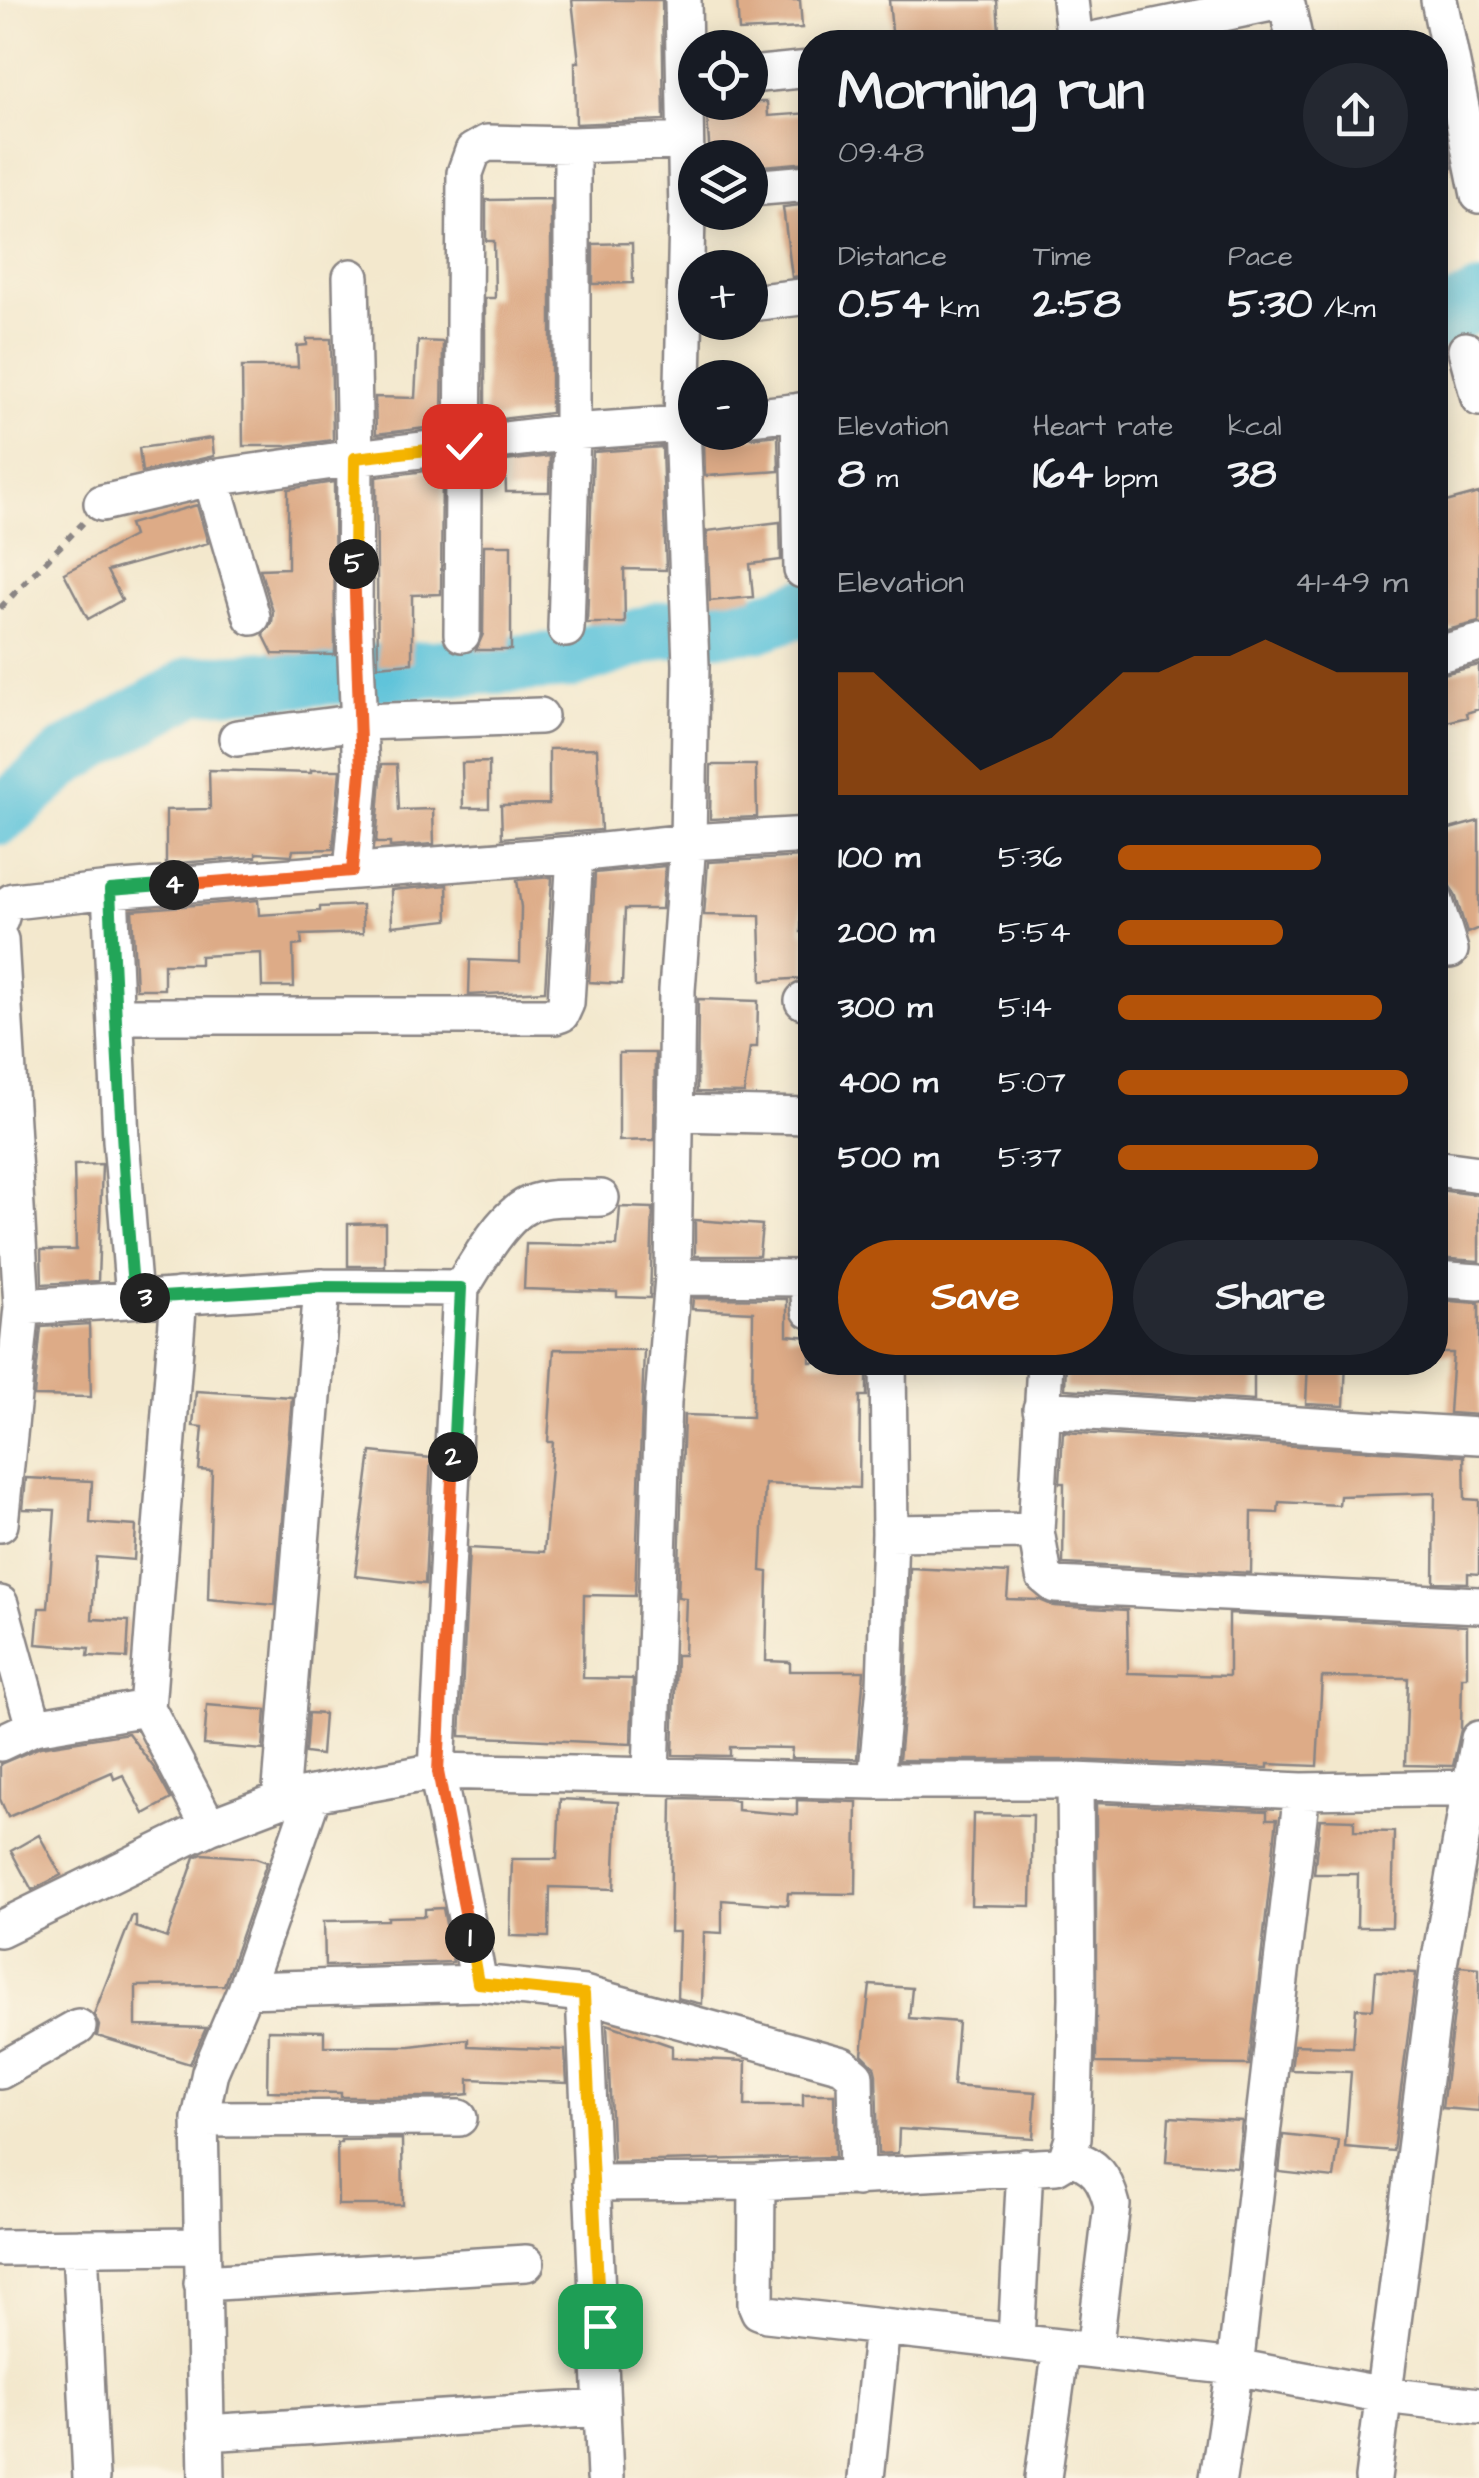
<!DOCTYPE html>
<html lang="en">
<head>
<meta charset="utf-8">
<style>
	body { margin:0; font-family:"Architects Daughter",sans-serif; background:#242831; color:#f1f3f6; height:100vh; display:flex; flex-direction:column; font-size:38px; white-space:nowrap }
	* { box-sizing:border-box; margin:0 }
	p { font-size:32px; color:#9ea1a6 }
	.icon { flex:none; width:55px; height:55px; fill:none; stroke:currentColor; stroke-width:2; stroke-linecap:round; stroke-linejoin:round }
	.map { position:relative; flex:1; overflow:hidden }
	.panel { position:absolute; left:798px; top:30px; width:650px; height:1345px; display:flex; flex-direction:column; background:#171b24; border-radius:40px; box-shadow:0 5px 25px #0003 }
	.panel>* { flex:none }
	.controls { position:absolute; left:678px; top:30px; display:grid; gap:20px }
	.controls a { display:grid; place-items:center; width:90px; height:90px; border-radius:50%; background:#171b24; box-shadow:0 5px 25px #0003; font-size:50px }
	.pin { position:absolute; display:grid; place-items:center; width:85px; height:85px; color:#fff; margin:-42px; border-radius:20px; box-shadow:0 5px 15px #0006 }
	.km { position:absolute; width:50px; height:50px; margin:-25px; border-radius:50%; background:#222; color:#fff; font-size:28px; line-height:50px; text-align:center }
	.round { display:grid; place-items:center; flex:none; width:105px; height:105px; border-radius:52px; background:#242831 }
	.overview { display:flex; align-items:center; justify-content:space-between; height:170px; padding:0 40px }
	h1 { font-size:55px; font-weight:700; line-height:75px }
	.figures { display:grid; grid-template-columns:repeat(3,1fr); gap:15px; height:170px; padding:10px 40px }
	.figures div { display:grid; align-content:center }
	.figures b { font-size:42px; font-weight:700 }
	.figures small { font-size:28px; font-weight:400 }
	.figures p { font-size:28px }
	.chart { height:280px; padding:20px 40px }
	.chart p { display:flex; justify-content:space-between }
	.chart svg { width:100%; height:180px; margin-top:10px; fill:#b45309; opacity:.7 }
	.action { display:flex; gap:20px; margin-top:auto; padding:20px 40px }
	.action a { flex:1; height:115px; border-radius:60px; background:#b45309; color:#fff; font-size:40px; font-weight:700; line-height:115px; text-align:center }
	.action a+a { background:#242831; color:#f1f3f6 }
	ul { padding:0 40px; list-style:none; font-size:32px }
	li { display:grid; grid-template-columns:160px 120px 1fr; align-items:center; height:75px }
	li i { height:25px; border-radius:12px; background:#b45309 }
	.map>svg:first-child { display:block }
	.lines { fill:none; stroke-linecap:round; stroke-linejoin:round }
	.river { stroke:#5dc3da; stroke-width:58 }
	.building { fill:#ddab87 }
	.minor-casing { stroke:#8a8584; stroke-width:40 }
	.path { stroke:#8a8584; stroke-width:6; stroke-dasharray:8 8; stroke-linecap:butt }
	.minor { stroke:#fff; stroke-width:35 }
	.split-1-casing { stroke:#fff; stroke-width:20 }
	.split-2-casing { stroke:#fff; stroke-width:20 }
	.split-3-casing { stroke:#fff; stroke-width:20 }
	.split-4-casing { stroke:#fff; stroke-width:20 }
	.split-5-casing { stroke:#fff; stroke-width:20 }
	.split-6-casing { stroke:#fff; stroke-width:20 }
	.split-1 { stroke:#f5b400; stroke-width:12 }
	.split-2 { stroke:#f0652b; stroke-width:12 }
	.split-3 { stroke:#22a559; stroke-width:12 }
	.split-4 { stroke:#22a559; stroke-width:12 }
	.split-5 { stroke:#f0652b; stroke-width:12 }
	.split-6 { stroke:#f5b400; stroke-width:12 }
</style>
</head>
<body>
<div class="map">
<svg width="1479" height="2478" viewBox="0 0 1479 2478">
	<rect width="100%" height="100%" fill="#fcf5e5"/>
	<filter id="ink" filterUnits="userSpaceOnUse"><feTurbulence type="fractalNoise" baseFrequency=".01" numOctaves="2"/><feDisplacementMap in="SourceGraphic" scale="20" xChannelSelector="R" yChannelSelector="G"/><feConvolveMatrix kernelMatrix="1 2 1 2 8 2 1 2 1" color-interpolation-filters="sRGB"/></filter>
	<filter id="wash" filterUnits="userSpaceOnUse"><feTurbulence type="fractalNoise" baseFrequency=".0048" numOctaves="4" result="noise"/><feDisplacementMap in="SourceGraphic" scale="40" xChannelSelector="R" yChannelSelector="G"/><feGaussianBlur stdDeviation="2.25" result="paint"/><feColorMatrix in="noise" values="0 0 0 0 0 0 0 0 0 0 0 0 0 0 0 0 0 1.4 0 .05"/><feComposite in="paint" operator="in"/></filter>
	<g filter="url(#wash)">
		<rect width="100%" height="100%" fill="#f3e8cd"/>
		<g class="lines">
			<path class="river" d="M1435,322L1479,301
				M0,816L67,757L193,685L570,660L661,630L759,623L810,605"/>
		</g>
		<g id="blocks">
			<path class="building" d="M572,0H662L664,120L576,124L575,62H579Z
				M737,0H800L802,28L739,31Z
				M889,0H997L999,32L928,37L929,42H893Z
				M1435,86L1452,168L1435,171Z
				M706,102H767L768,116L810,113V162L750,167V158H710Z
				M551,199V413L485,421V298H495L494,241H486V200Z
				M810,204V275L792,277L783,207Z
				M632,243L633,283L593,284V244Z
				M307,339H331L333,440L287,446H243L242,367H298L297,346L307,345Z
				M418,341L443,342L442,426L376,434L375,397L415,398Z
				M735,432L751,438L778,435L779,471L705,476L704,442L711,436Z
				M212,438L214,456L142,472L139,448Z
				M662,447L666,570L624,569L625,623H587L593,452Z
				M550,456L549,492H506L505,461Z
				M442,469L441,594L412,595V663L378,666L376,477Z
				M334,482L335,655L273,654L263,634L272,623L273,612L260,569L288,568V489Z
				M1479,493V622L1435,633V505Z
				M197,505L208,543L107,571L122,600L88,619L64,573L133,536L129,524Z
				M780,522L781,560L750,564L753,597L710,601L707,531Z
				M484,545H511V650H476L483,634Z
				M1479,665V709L1466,713L1467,717L1435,725V676Z
				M597,748L601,830L502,838L501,805L549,804V749Z
				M489,762V808H463L462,763Z
				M382,764H397L399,810L433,809L434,844L390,847V843H376Z
				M711,765H756L757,817L710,819Z
				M209,770L311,773V770H340L333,849L293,850L292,855L256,853V857L166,864V810L210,809Z
				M1479,821V928L1467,933L1455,894L1449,885L1439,880L1435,869V833Z
				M803,857L801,932H805L806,978L762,981L760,916L704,915L708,862Z
				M665,866L662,909H625L622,984L589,982L595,873Z
				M552,877L545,991L469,995L470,960L520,962L521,907L517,880Z
				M447,885L448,920L392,926L391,890Z
				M258,900L259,915L320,911V907L362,905L363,933L301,935L302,945L293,946L294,987H262L261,953L200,956V964H164V989H136L132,910Z
				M698,999L758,1001L757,1047H750L744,1093L697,1092Z
				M619,1053H655L654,1140L619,1141Z
				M102,1164L98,1281L42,1284L41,1250H76L74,1165Z
				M1439,1190L1479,1195V1261L1435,1258Z
				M620,1207L653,1208L650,1298L617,1297V1292L524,1289L526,1244L617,1246Z
				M695,1220L762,1225L759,1256H695Z
				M385,1223V1266H348V1224Z
				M693,1298L787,1299V1335L810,1337V1362H867V1396H860L859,1488L765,1484L761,1571L768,1572L766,1661L790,1662V1671H864L857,1759L791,1758L792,1748L730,1747V1756L673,1755L676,1655H684L686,1598L678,1597L684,1415L752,1417L753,1312L692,1309Z
				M1435,1300L1479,1303V1415L1449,1413L1453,1353H1435Z
				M89,1324L91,1397L34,1396L41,1327Z
				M554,1349L644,1350L635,1596L584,1595L583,1678L633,1679L631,1744L460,1736L469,1548L544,1552L553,1442H548Z
				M1066,1362H1254V1401L1065,1389Z
				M1308,1362H1346L1344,1406L1306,1404Z
				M196,1391L292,1397L275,1605L208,1599L212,1471L199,1470L203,1427L193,1426Z
				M1063,1432L1464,1456L1465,1499L1479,1500V1574L1468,1573V1583L1434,1582L1435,1493L1340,1496L1339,1505L1279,1502L1278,1513L1252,1512L1251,1573L1063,1564L1064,1483H1060Z
				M371,1452L431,1458L425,1584L355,1576Z
				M26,1478L92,1481L90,1523L136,1526L134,1560L96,1557L92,1619L129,1621L127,1658L88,1656L89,1648L36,1644L39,1608H48L55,1510L23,1509Z
				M910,1568L1009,1573L1007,1599L1040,1600L1054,1606L1127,1610L1128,1673L1229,1676V1614L1467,1626V1677H1462L1461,1729L1453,1766L1405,1765L1408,1678L1322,1677L1317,1766L1268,1764V1768L1075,1760H899L906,1687Z
				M207,1705L266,1710L263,1750L204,1745Z
				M308,1713L324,1714L321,1755L305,1753Z
				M128,1733L154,1768L171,1799L144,1814L123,1775L114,1779L112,1772L8,1817L0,1799V1764L40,1747Z
				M672,1798L727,1799L737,1801V1810L797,1815V1800L857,1802L856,1894L788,1893L787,1905L722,1900V1933L704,1932L702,2004L677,1998L679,1932H670Z
				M560,1799L618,1802L614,1889L550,1887L549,1937L510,1936L512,1859H557Z
				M1096,1803L1267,1811V1819H1277L1249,2065L1096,2063Z
				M973,1814L1033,1815L1031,1906L971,1905Z
				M1320,1819L1354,1820V1831L1394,1832L1392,1927H1357L1358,1874H1314Z
				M39,1835L61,1875L32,1890L11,1851Z
				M202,1854L256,1858L267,1862L224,1985L136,1986V2026L206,2028L190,2064L97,2036L99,2026L94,2014L132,1916H136V1927L167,1938L195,1857Z
				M443,1908L453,1962L325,1966L324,1921L388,1920V1917L425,1916V1909Z
				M1460,1966L1479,1968V2111L1442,2108Z
				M1376,1971L1416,1973L1393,2151L1345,2147L1351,2072L1291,2070L1294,2045L1353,2047L1356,2008L1373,2009Z
				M870,1985L912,1988L909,2018L958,2022L953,2086L1036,2092L1033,2138L899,2129L898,2153L878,2154L876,2075L874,2066L862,2054Z
				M607,2024L672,2046V2058L746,2061L745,2106H803V2094H834L835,2157L613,2162Z
				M268,2030L324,2031V2046H410L468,2039V2046L565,2050L567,2083L469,2079V2094L440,2097H341V2093L267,2091Z
				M1169,2117L1242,2121L1237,2167L1166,2162Z
				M1283,2135L1339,2141L1334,2178L1279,2172Z
				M402,2139L403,2205H338L337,2143H341V2140Z"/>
		</g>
	</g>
	<g filter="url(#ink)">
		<use href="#blocks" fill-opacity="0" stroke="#8a8584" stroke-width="2.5"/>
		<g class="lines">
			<g class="minor-casing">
				<path id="minor" d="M1070,0L1075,42
					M1439,0L1479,195
					M1083,42L1281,1L1287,5L1295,42
					M750,75L810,69
					M750,188L810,183
					M351,277L355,458L354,613L361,772L352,871
					M750,303L810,296
					M1466,350L1479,398
					M799,411L802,570
					M750,417L810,410
					M211,478L252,617
					M102,503L211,478L355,458L572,432L695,423
					M566,629L572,432V145
					M462,634L465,173L473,151L487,143L572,145L685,141
					M1435,655L1479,643
					M237,738L360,722L540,716
					M110,890L121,1140L134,1298
					M1435,901L1450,950
					M0,920L4,907L13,901L110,890L575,854L688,842L810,835
					M0,940L22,1307L0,1524
					M803,1001L810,998
					M116,1016H555L561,1014L566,1003L575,854
					M675,1113L810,1116
					M1435,1168L1479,1174
					M673,1277L802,1278L808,1280L810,1310
					M1435,1279L1479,1282
					M322,1287L280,1800L437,1771L479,1983L584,1994L842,2065L855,2076L857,2178
					M461,1288L437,1771L876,1781H1075L1302,1791L1479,1788
					M179,1296L147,1708L209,1827
					M22,1307L322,1287L461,1288C477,1263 502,1216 530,1204C551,1195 579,1199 601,1198
					M1045,1362L1036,1531L1044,1576L1055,1585L1479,1605
					M1041,1409L1479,1436
					M890,1533L1036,1531
					M0,1604L34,1727
					M0,1743L34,1727L147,1708
					M651,1774L663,1402L673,1277L677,990L688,842L691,665L682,425L687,216L683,0
					M876,1781L885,1686L890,1533L888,1362
					M0,1929L209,1827L280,1800
					M245,1990L479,1983
					M584,1994L605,2478
					M0,2071L78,2027
					M200,2119L459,2118
					M1069,2156C1096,2165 1105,2177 1112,2205L1094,2351
					M757,2182L756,2304L759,2311L767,2314L1235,2367L1384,2395L1479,2406
					M591,2183L757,2182L1056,2166L1066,2160L1073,2139L1077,1998L1075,1781
					M80,2247L91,2478
					M0,2248L202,2246
					M202,2283L526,2263
					M1016,2340L1025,2167
					M206,2433L602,2408
					M207,2478L200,2119L210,2072L245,1990L313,1795
					M866,2478L882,2327
					M1043,2478L1061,2348
					M1218,2478L1235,2367L1302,1791
					M1373,2478L1438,1970L1479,1739"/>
			</g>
			<path class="path" d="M0,608L83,523"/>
			<use href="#minor" class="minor"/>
		</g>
	</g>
	<g class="lines" filter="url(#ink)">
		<g class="split-1-casing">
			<path id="split-1" d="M470,1938L478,1983L584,1994L600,2326"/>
		</g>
		<g class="split-2-casing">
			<path id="split-2" d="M453,1457L438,1772L470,1938"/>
		</g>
		<g class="split-3-casing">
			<path id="split-3" d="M145,1298L322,1287L461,1288L453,1457"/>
		</g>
		<g class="split-4-casing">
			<path id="split-4" d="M145,1298H134C122,1162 116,1026 110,890L174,885"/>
		</g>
		<g class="split-5-casing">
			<path id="split-5" d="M174,885L352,871L361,772L354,564"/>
		</g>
		<g class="split-6-casing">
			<path id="split-6" d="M354,564L355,458L464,446"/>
		</g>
		<use href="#split-1" class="split-1"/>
		<use href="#split-2" class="split-2"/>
		<use href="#split-3" class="split-3"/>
		<use href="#split-4" class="split-4"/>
		<use href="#split-5" class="split-5"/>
		<use href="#split-6" class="split-6"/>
	</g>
</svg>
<div class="controls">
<a><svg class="icon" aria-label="locate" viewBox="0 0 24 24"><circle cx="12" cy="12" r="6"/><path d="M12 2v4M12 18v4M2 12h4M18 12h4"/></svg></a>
<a><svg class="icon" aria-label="layers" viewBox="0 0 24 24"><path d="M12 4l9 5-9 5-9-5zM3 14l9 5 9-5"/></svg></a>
<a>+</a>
<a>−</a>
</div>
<div class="pin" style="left:600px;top:2326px;background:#1e9e55"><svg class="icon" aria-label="arrive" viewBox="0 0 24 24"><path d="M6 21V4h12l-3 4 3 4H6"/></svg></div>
<div class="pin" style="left:464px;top:446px;background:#d93025"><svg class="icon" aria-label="check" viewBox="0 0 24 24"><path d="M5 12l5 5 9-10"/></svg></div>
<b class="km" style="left:470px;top:1938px">1</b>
<b class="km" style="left:453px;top:1457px">2</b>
<b class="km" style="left:145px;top:1298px">3</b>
<b class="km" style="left:174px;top:885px">4</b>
<b class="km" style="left:354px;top:564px">5</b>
<section class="panel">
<div class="overview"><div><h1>Morning run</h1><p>09:48</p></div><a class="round"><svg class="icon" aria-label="share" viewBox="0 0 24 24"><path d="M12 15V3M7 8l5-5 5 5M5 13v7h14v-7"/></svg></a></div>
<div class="figures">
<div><p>Distance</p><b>0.54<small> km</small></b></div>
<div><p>Time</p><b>2:58</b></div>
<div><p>Pace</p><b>5:30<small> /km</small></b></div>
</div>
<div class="figures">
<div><p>Elevation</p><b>8<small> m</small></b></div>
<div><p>Heart rate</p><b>164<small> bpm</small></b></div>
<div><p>kcal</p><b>38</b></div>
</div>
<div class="chart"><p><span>Elevation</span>41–49 m</p>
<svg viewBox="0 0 160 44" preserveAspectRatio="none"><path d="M0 44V14L10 14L20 22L30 30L40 38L50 34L60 30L70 22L80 14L90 14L100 10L110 10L120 6L130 10L140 14L150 14L160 14V44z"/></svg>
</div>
<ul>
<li><b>100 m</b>5:36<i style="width:70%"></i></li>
<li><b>200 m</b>5:54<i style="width:57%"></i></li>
<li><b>300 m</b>5:14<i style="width:91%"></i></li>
<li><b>400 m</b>5:07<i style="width:100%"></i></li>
<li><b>500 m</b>5:37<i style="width:69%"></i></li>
</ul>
<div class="action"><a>Save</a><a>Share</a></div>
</section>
</div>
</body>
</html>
